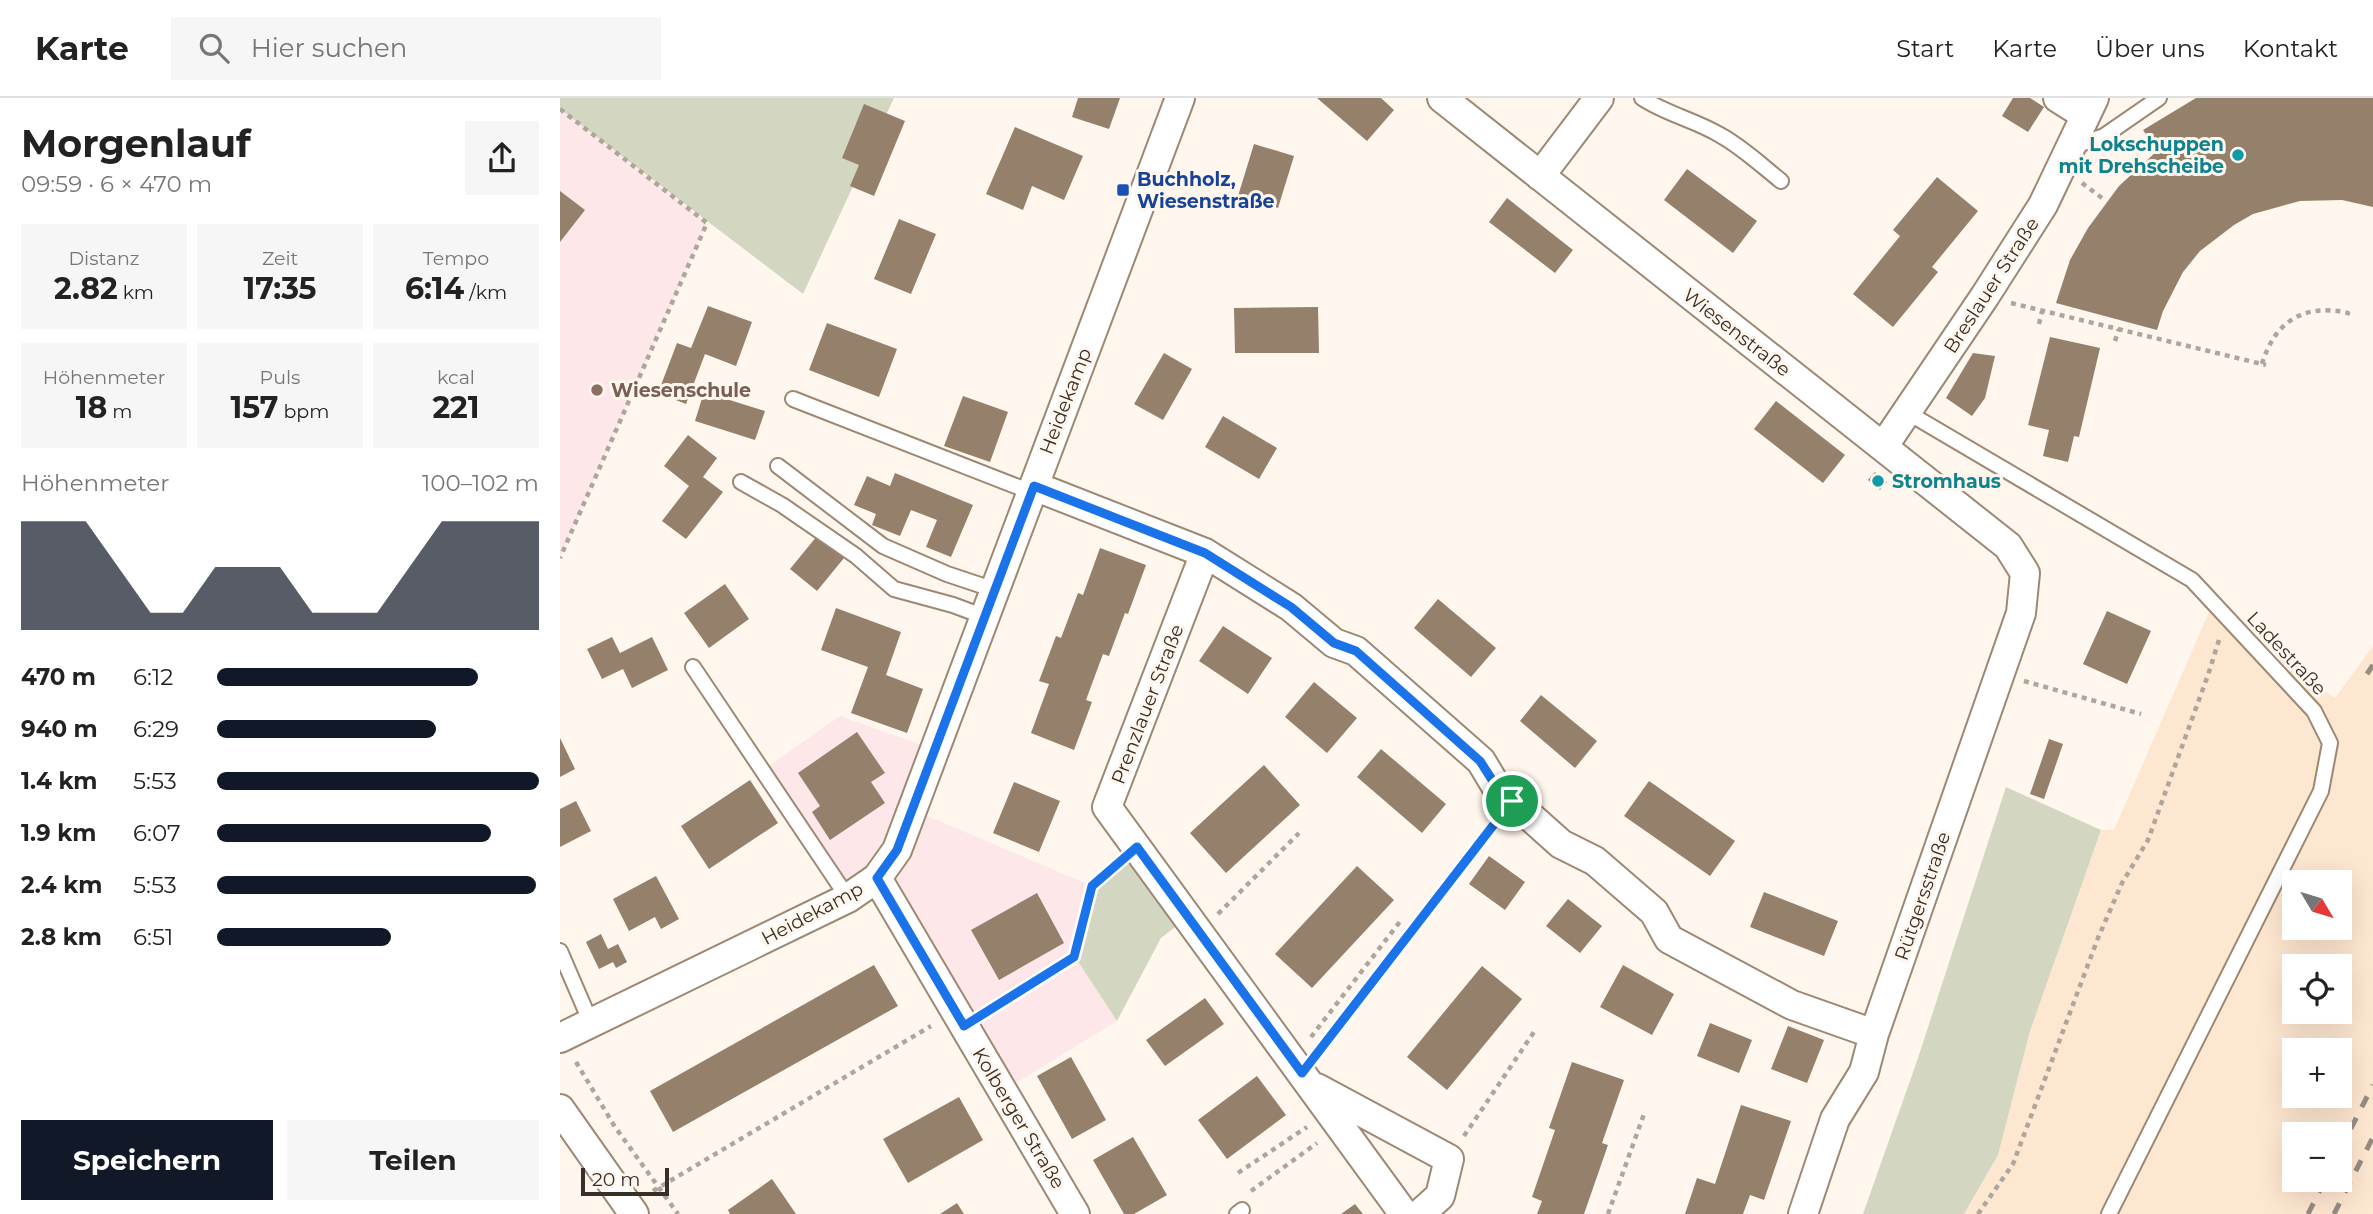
<!DOCTYPE html>
<html lang="de">
<head>
<meta charset="utf-8">
<style>
	body { margin:0; font-family:Montserrat,sans-serif; background:#f6f6f6; color:#222; height:100vh; display:flex; flex-direction:column; font-size:26px; white-space:nowrap }
	* { box-sizing:border-box; margin:0 }
	p { font-size:23px; color:#767676 }
	.icon { flex:none; width:38px; height:38px; fill:none; stroke:currentColor; stroke-width:2; stroke-linecap:round; stroke-linejoin:round }
	.map { position:relative; flex:1; overflow:hidden }
	.drawer { display:flex; flex-direction:column; background:#fff; width:560px }
	.drawer>* { flex:none }
	.needle { width:46px; rotate:128deg }
	.controls { position:absolute; left:1722px; top:772px; display:grid; gap:14px }
	.controls a { display:grid; place-items:center; width:70px; height:70px; border-radius:0px; background:#fff; box-shadow:0 7px 28px #0002; font-size:35px }
	.scale { position:absolute; left:21px; bottom:18px; width:88px; box-sizing:border-box; padding-left:7px; border:4px solid #382f27; border-top:0; font-size:19px; line-height:24px; white-space:nowrap; color:#382f27; -webkit-text-stroke:5px #fff6ed; paint-order:stroke }
	.pin { position:absolute; display:grid; place-items:center; width:60px; height:60px; color:#fff; margin:-30px; border:4px solid #fff; border-radius:50%; box-shadow:0 2px 7px #0007 }
	.round { display:grid; place-items:center; flex:none; width:74px; height:74px; border-radius:0px; background:#f6f6f6 }
	.summary { display:flex; align-items:center; justify-content:space-between; height:119px; padding:0 21px }
	h1 { font-size:38px; font-weight:700; line-height:52px }
	.figures { display:grid; grid-template-columns:repeat(3,1fr); gap:10px; height:119px; padding:7px 21px }
	.figures div { display:grid; align-content:center; border-radius:0px; background:#f6f6f6; text-align:center }
	.figures b { font-size:30px; font-weight:700 }
	.figures small { font-size:19px; font-weight:400 }
	.figures p { font-size:19px }
	.chart { height:196px; padding:14px 21px }
	.chart p { display:flex; justify-content:space-between }
	.chart svg { width:100%; height:126px; margin-top:7px; fill:#111827; opacity:.7 }
	.action { display:flex; gap:14px; margin-top:auto; padding:14px 21px }
	.action a { flex:1; height:80px; border-radius:0px; background:#111827; color:#fff; font-size:28px; font-weight:700; line-height:80px; text-align:center }
	.action a+a { background:#f6f6f6; color:#222 }
	ul { padding:0 21px; list-style:none; font-size:23px }
	li { display:grid; grid-template-columns:112px 84px 1fr; align-items:center; height:52px }
	li i { height:18px; border-radius:9px; background:#111827 }
	header { display:flex; align-items:center; gap:42px; box-sizing:border-box; height:98px; padding:0 35px; background:#fff; border-bottom:2px solid #e0e0e0 }
	header strong { font-size:33px }
	nav { display:flex; gap:38px; margin-inline-start:auto; font-size:24px }
	.search { width:490px; height:63px; background:#f6f6f6; display:flex; align-items:center; gap:18px; box-sizing:border-box; padding:0 24px; border-radius:0px; color:#767676; font-size:26px }
	main { display:flex; flex:1; min-height:0 }
	.map>svg:first-child { display:block }
	.built { fill:#fee7d0; fill-rule:evenodd }
	.education { fill:#fde7e9 }
	.green { fill:#d3d7c2 }
	.building { fill:#95806b }
	.lines { fill:none; stroke-linecap:round; stroke-linejoin:round }
	.lane-casing { stroke:#9d8873; stroke-width:18 }
	.street-casing { stroke:#9d8873; stroke-width:32 }
	.path { stroke:#aea59c; stroke-width:4.5; stroke-dasharray:5 5; stroke-linecap:butt }
	.lane { stroke:#fff; stroke-width:14 }
	.street { stroke:#fff; stroke-width:28 }
	.rail { stroke:#958c83; stroke-width:5; stroke-dasharray:12 12; stroke-linecap:butt }
	.route-casing { stroke:#fff; stroke-width:14 }
	.route { stroke:#1a73e8; stroke-width:9 }
	.culture-dot { fill:#0f9aa8; stroke:#fff6ed; stroke-width:2.5 }
	.transit-dot { fill:#1a4fb4; stroke:#fff6ed; stroke-width:2.5 }
	.education-dot { fill:#8d6e63; stroke:#fff6ed; stroke-width:2.5 }
	.labels { text-anchor:middle; stroke-width:6; stroke-linejoin:round; paint-order:stroke }
	.culture-label { font-size:19px; font-weight:bold; fill:#0d838f; stroke:#fff6ed; text-anchor:end }
	.transit-label { font-size:19px; font-weight:bold; fill:#164399; stroke:#fff6ed; text-anchor:start }
	.street-label { font-size:19px; fill:#382f27; stroke:#fff6ed }
	.education-label { font-size:19px; font-weight:bold; fill:#785e54; stroke:#fff6ed; text-anchor:start }
</style>
</head>
<body>
<header>
<strong>Karte</strong>
<div class="search"><svg class="icon" aria-label="search" viewBox="0 0 24 24"><circle cx="10" cy="10" r="6"/><path d="M15 15l6 6"/></svg>Hier suchen</div>
<nav><a>Start</a><a>Karte</a><a>Über uns</a><a>Kontakt</a></nav>
</header>
<main>
<section class="drawer">
<div class="summary"><div><h1>Morgenlauf</h1><p>09:59 · 6 × 470 m</p></div><a class="round"><svg class="icon" aria-label="share" viewBox="0 0 24 24"><path d="M12 15V3M7 8l5-5 5 5M5 13v7h14v-7"/></svg></a></div>
<div class="figures">
<div><p>Distanz</p><b>2.82<small> km</small></b></div>
<div><p>Zeit</p><b>17:35</b></div>
<div><p>Tempo</p><b>6:14<small> /km</small></b></div>
</div>
<div class="figures">
<div><p>Höhenmeter</p><b>18<small> m</small></b></div>
<div><p>Puls</p><b>157<small> bpm</small></b></div>
<div><p>kcal</p><b>221</b></div>
</div>
<div class="chart"><p><span>Höhenmeter</span>100–102 m</p>
<svg viewBox="0 0 160 44" preserveAspectRatio="none"><path d="M0 44V6L10 6L20 6L30 22L40 38L50 38L60 22L70 22L80 22L90 38L100 38L110 38L120 22L130 6L140 6L150 6L160 6V44z"/></svg>
</div>
<ul>
<li><b>470 m</b>6:12<i style="width:81%"></i></li>
<li><b>940 m</b>6:29<i style="width:68%"></i></li>
<li><b>1.4 km</b>5:53<i style="width:100%"></i></li>
<li><b>1.9 km</b>6:07<i style="width:85%"></i></li>
<li><b>2.4 km</b>5:53<i style="width:99%"></i></li>
<li><b>2.8 km</b>6:51<i style="width:54%"></i></li>
</ul>
<div class="action"><a>Speichern</a><a>Teilen</a></div>
</section>
<div class="map">
<svg width="1813" height="1116" viewBox="0 0 1813 1116">
	<rect width="100%" height="100%" fill="#fff6ed"/>
	<path class="built" d="M1649,514L1775,600L1813,548V1116H1404L1438,1057L1470,933L1541,732H1554ZM1734,784H1780V830H1734ZM1734,868H1780V914H1734ZM1734,952H1780V998H1734ZM1734,1036H1780V1082H1734Z"/>
	<path class="education" d="M0,11L147,125L0,460Z
		M280,618L376,652L353,712L532,788L515,859L557,923L443,993L318,780L295,795L209,668Z"/>
	<path class="green" d="M0,0H334L243,196L0,11Z
		M1446,689L1541,732L1470,933L1438,1057L1404,1116H1303L1358,960Z
		M577,749L628,819L601,840L557,923L515,859L532,788Z"/>
	<path class="building" d="M518,0H560L549,31L512,19Z
		M757,0H821L834,12L807,43Z
		M1453,0H1470L1484,9L1468,34L1442,18Z
		M1636,0H1813V109L1782,102L1740,103L1693,116L1674,127L1640,153L1623,174L1603,213L1597,232L1496,205L1510,162L1528,130L1559,88L1597,53L1583,32Z
		M304,6L345,23L314,98L290,88L299,67L282,60Z
		M455,29L523,58L504,102L472,88L463,112L426,96Z
		M694,46L734,58L718,110L678,98Z
		M1127,71L1197,123L1173,155L1104,102Z
		M1377,79L1418,113L1372,169L1378,174L1333,229L1293,196L1340,138L1333,132Z
		M0,93L25,112L0,144Z
		M947,100L1013,152L995,175L929,124Z
		M339,121L376,136L351,196L314,181Z
		M148,208L192,224L176,268L145,256L126,306L98,295L117,245L131,250Z
		M758,209L759,255H675L674,210Z
		M267,225L337,251L319,299L249,272Z
		M1490,239L1540,250L1519,339L1514,338L1508,364L1483,358L1489,332L1468,327Z
		M604,255L632,271L603,322L574,306Z
		M1413,255L1435,258L1425,300L1412,318L1386,300Z
		M144,294L205,313L195,342L135,323Z
		M403,298L448,314L430,364L384,348Z
		M1216,303L1285,357L1263,385L1194,331Z
		M663,318L717,350L699,381L645,349Z
		M128,337L157,360L143,379L163,394L126,441L102,423L129,388L104,368Z
		M1315,374L1327,384L1320,392L1308,382Z
		M335,375L413,407L391,459L366,449L377,422L351,412L340,438L312,427L316,416L294,407L307,378L330,388Z
		M257,438L284,460L257,493L230,471Z
		M540,450L586,467L568,516L565,515L549,558L543,556L526,602L532,604L514,652L471,635L489,586L479,583L496,538L501,540L518,495L523,497Z
		M165,486L189,521L149,550L124,515Z
		M878,501L936,550L911,579L854,530Z
		M276,510L341,534L326,577L363,591L347,635L291,615L308,569L261,552Z
		M1547,513L1591,533L1567,586L1523,566Z
		M663,528L712,560L688,596L639,563Z
		M52,539L60,555L92,539L108,572L72,590L63,571L42,581L27,551Z
		M754,584L797,620L767,655L725,619Z
		M981,597L1037,643L1015,670L960,623Z
		M297,634L325,675L311,684L325,705L270,742L252,714L260,708L238,675Z
		M0,640L15,671L0,679Z
		M1489,641L1503,646L1484,701L1470,696Z
		M821,651L886,706L862,735L797,679Z
		M704,667L740,707L666,775L630,735Z
		M190,682L218,725L149,771L121,728Z
		M1089,683L1175,743L1150,778L1064,718Z
		M454,684L500,703L479,754L433,735Z
		M16,703L31,733L0,749V711Z
		M929,758L965,784L945,812L909,786Z
		M797,768L834,802L752,890L715,856Z
		M96,778L119,821L101,831L95,819L69,833L53,801Z
		M1204,794L1278,823L1264,858L1190,829Z
		M477,795L504,845L439,882L411,832Z
		M1008,801L1042,828L1020,855L986,828Z
		M41,836L48,851L58,846L67,864L56,870L53,864L39,871L26,844Z
		M314,867L338,908L113,1034L90,993Z
		M1063,867L1114,896L1092,937L1040,909Z
		M922,868L962,901L887,992L847,959Z
		M645,900L664,926L605,968L586,942Z
		M1150,925L1192,942L1179,975L1137,958Z
		M1228,928L1264,942L1247,985L1211,971Z
		M511,959L546,1022L512,1041L477,978Z
		M1012,964L1064,982L1042,1045L1048,1047L1024,1116H977L982,1103L972,1099L995,1032L989,1030Z
		M697,978L726,1017L667,1061L638,1022Z
		M399,999L423,1042L348,1085L323,1041Z
		M1181,1007L1231,1023L1204,1102L1190,1097L1183,1116H1125L1137,1080L1155,1086Z
		M573,1039L607,1097L574,1116H564L533,1062Z
		M212,1081L236,1116H170L168,1112Z
		M397,1105L404,1116H380Z
		M795,1106L803,1116H781Z"/>
	<g class="lines">
		<g class="lane-casing">
			<path id="lane" d="M1082,0C1106,16 1135,22 1160,37C1182,49 1201,67 1221,83
				M1512,49L1544,38L1599,0
				M233,301L471,394
				M1345,313L1632,482L1754,613L1770,645L1761,693L1549,1116
				M218,368L323,448L387,476L435,492
				M181,384L222,407L296,458L334,491L393,507L425,519
				M133,569L288,800
				M0,853L31,925
				M677,1116L682,1112"/>
		</g>
		<g class="street-casing">
			<path id="street" d="M882,0L1448,448L1465,475L1461,515L1314,936L1304,974L1275,1021L1243,1116
				M1498,0L1525,17
				M980,78L1039,0
				M1323,349L1425,198L1483,107L1534,0
				M474,388L645,455L731,509L774,545L796,553L921,663L936,688L1001,746L1035,763L1094,814L1109,841L1232,907L1314,936
				M645,455L547,709L844,1116
				M317,780L515,1116
				M0,940L288,800L317,780L337,752L620,0
				M757,990L889,1061L880,1098L860,1116
				M0,1011L74,1116"/>
		</g>
		<path class="path" d="M0,11L147,125L0,460
			M1522,85L1546,103
			M1451,205L1706,267
			M1479,226L1482,213
			M1555,243L1559,231
			M1702,266C1715,223 1744,205 1788,215L1786,220
			M1464,583L1581,616
			M658,816L739,735
			M426,914L515,859L532,788L555,768
			M751,939L842,821
			M758,954L937,723
			M16,964L55,1029L118,1116
			M904,1038L974,934
			M678,1075L747,1029
			M93,1093L371,928
			M691,1093L757,1045
			M1048,1116L1084,1016
			M1418,1116L1453,1066L1538,840L1562,785L1588,742L1648,577L1659,542"/>
		<use href="#lane" class="lane"/>
		<use href="#street" class="street"/>
		<path class="rail" d="M1807,576L1813,567
			M1780,1052L1813,987
			M1748,1116L1765,1082
			M1774,1116L1813,1039"/>
	</g>
	<g class="lines">
		<g class="route-casing">
			<path id="route" d="M474,388L645,455L731,509L774,545L796,553L920,663L936,688L952,703L742,975L577,749L532,788L514,859L404,928L317,780L337,752Z"/>
		</g>
		<use href="#route" class="route"/>
	</g>
	<g class="culture-dot">
		<circle cx="1678" cy="57" r="7"/>
		<circle cx="1318" cy="383" r="7"/>
	</g>
	<rect class="transit-dot" x="556" y="85" width="14" height="14" rx="3.5"/>
	<circle class="education-dot" cx="37" cy="292" r="7"/>
	<g class="labels">
		<g class="culture-label">
			<text x="1664" y="53">Lokschuppen<tspan x="1664" dy="22">mit Drehscheibe</tspan></text>
			<text x="1332" y="390" text-anchor="start">Stromhaus</text>
		</g>
		<g class="transit-label">
			<text x="577" y="88">Buchholz,<tspan x="577" dy="22">Wiesenstraße</tspan></text>
		</g>
		<g class="street-label">
			<text transform="translate(1431 187) rotate(-57)" y="7">Breslauer Straße</text>
			<text transform="translate(1177 234) rotate(38)" y="7">Wiesenstraße</text>
			<text transform="translate(505 303) rotate(-69)" y="7">Heidekamp</text>
			<text transform="translate(1727 555) rotate(47)" y="7">Ladestraße</text>
			<text transform="translate(587 606) rotate(-69)" y="7">Prenzlauer Straße</text>
			<text transform="translate(1362 798) rotate(-71)" y="7">Rütgersstraße</text>
			<text transform="translate(252 815) rotate(-28)" y="7">Heidekamp</text>
			<text transform="translate(459 1020) rotate(59)" y="7">Kolberger Straße</text>
		</g>
		<g class="education-label">
			<text x="51" y="299">Wiesenschule</text>
		</g>
	</g>
</svg>
<div class="controls">
<a><svg class="needle" viewBox="-14 -14 28 28"><path d="M0-13l5 13h-10z" fill="#e53935"/><path d="M0 13l5-13h-10z" fill="#767676"/></svg></a>
<a><svg class="icon" aria-label="locate" viewBox="0 0 24 24"><circle cx="12" cy="12" r="6"/><path d="M12 2v4M12 18v4M2 12h4M18 12h4"/></svg></a>
<a>+</a>
<a>−</a>
</div>
<div class="scale">20 m</div>
<div class="pin" style="left:952px;top:703px;background:#1e9e55"><svg class="icon" aria-label="arrive" viewBox="0 0 24 24"><path d="M6 21V4h12l-3 4 3 4H6"/></svg></div>
</div>
</main>
</body>
</html>
